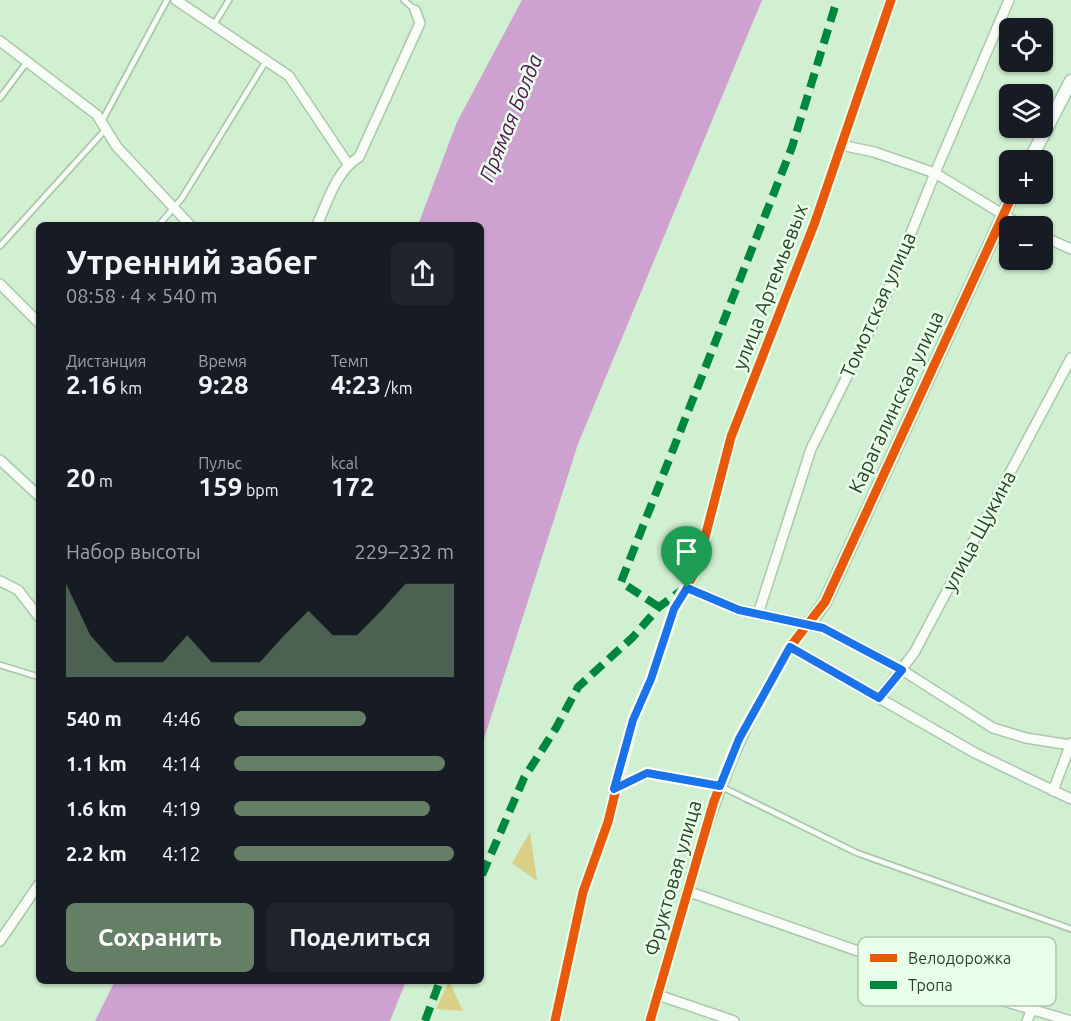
<!DOCTYPE html>
<html lang="ru">
<head>
<meta charset="utf-8">
<style>
	body { margin:0; font-family:Ubuntu,sans-serif; background:#20242c; color:#f1f3f6; height:100vh; display:flex; flex-direction:column; font-size:22px; white-space:nowrap }
	* { box-sizing:border-box; margin:0 }
	p { font-size:20px; color:#9ea1a6 }
	.icon { flex:none; width:33px; height:33px; fill:none; stroke:currentColor; stroke-width:2; stroke-linecap:round; stroke-linejoin:round }
	.map { position:relative; flex:1; overflow:hidden }
	.details { position:absolute; left:36px; top:222px; width:448px; height:762px; display:flex; flex-direction:column; background:#171b24; border-radius:9px; box-shadow:0 2px 4px #0004 }
	.details>* { flex:none }
	.buttons { position:absolute; left:999px; top:18px; display:grid; gap:12px }
	.buttons a { display:grid; place-items:center; width:54px; height:54px; border-radius:9px; background:#171b24; box-shadow:0 2px 4px #0004; font-size:30px }
	.pin { position:absolute; display:grid; place-items:center; width:51px; height:51px; color:#fff; margin:-62px -26px; border-radius:50% 50% 50% 0; rotate:-45deg; box-shadow:0 0 6px #0007 }
	.pin .icon { rotate:45deg }
	.round { display:grid; place-items:center; flex:none; width:63px; height:63px; border-radius:9px; background:#20242c }
	.summary { display:flex; align-items:center; justify-content:space-between; height:102px; padding:0 30px }
	h1 { font-size:33px; font-weight:600; line-height:45px }
	.figures { display:grid; grid-template-columns:repeat(3,1fr); gap:9px; height:102px; padding:6px 30px }
	.figures div { display:grid; align-content:center }
	.figures b { font-size:26px; font-weight:600 }
	.figures small { font-size:16px; font-weight:400 }
	.figures p { font-size:16px }
	.chart { height:168px; padding:12px 30px }
	.chart p { display:flex; justify-content:space-between }
	.chart svg { width:100%; height:108px; margin-top:6px; fill:#657f66; opacity:.7 }
	.cta { display:flex; gap:12px; margin-top:auto; padding:12px 30px }
	.cta a { flex:1; height:69px; border-radius:9px; background:#657f66; color:#fff; font-size:24px; font-weight:600; line-height:69px; text-align:center }
	.cta a+a { background:#20242c; color:#f1f3f6 }
	ul { padding:0 30px; list-style:none; font-size:20px }
	li { display:grid; grid-template-columns:96px 72px 1fr; align-items:center; height:45px }
	li i { height:15px; border-radius:8px; background:#657f66 }
	.map>svg:first-child { display:block }
	.green { fill:#dbcf87 }
	.water { fill:#cda2d0 }
	.lines { fill:none; stroke-linecap:round; stroke-linejoin:round }
	.service-casing { stroke:#aec6ae; stroke-width:8 }
	.minor-casing { stroke:#aec6ae; stroke-width:12 }
	.tertiary-casing { stroke:#aec6ae; stroke-width:15 }
	.service { stroke:#f8fdf8; stroke-width:4.5 }
	.minor { stroke:#f8fdf8; stroke-width:9 }
	.tertiary { stroke:#f8fdf8; stroke-width:12 }
	.quiet { stroke:#00873e; stroke-width:8; stroke-dasharray:15 8; stroke-linecap:butt }
	.cycleway-casing { stroke:#e9ffe9; stroke-width:13 }
	.cycleway { stroke:#e8590c; stroke-width:9 }
	.route-casing { stroke:#fff; stroke-width:12 }
	.route { stroke:#1a73e8; stroke-width:8 }
	.labels { text-anchor:middle; stroke-width:5; stroke-linejoin:round; paint-order:stroke }
	.street-label { font-size:20px; fill:#2b422c; stroke:#e9ffe9 }
	.water-label { font-size:21px; font-style:italic; fill:#541059; stroke:#e9ffe9 }
	.key { fill:#e9ffe9; stroke:#b0c6b0; stroke-width:1.5 }
	.key-label { font-size:16px; fill:#2b422c }
</style>
</head>
<body>
<div class="map">
<svg width="1071" height="1021" viewBox="0 0 1071 1021">
	<rect width="100%" height="100%" fill="#d1efd1"/>
	<path class="green" d="M530,832L537,881L512,863Z
		M449,981L463,1011L436,1009Z"/>
	<path class="water" d="M522,0H762L578,444L482,745V225H418L457,122Z
		M115,981H406L390,1021H95Z"/>
	<g class="lines">
		<g class="service-casing">
			<path id="service" d="M404,0L415,10
				M213,26L229,0
				M0,98L27,62
				M102,121L167,0
				M159,225L182,198L266,61
				M0,246L105,130
				M0,665L39,677
				M616,788L647,773L720,786L857,853L1071,929"/>
		</g>
		<g class="minor-casing">
			<path id="minor" d="M176,0L289,76L348,164
				M0,41L97,115L117,147L190,225
				M841,145L874,152L935,173L1022,226
				M317,225C328,201 336,171 359,157L420,23L415,10
				M1042,236L1071,249
				M0,284L39,323
				M0,460L39,496
				M0,581L18,590L39,617
				M687,588L739,610L823,628L902,670L993,728L1026,738L1070,745
				M758,614L811,449L881,308L935,173L1009,0
				M790,647L975,753L1071,799
				M879,698L914,653L1071,358
				M1053,791L1071,743
				M687,891L983,995L1071,1021
				M0,941L39,884
				M658,995L734,1021
				M555,1021L583,892L608,822L633,720L651,679L674,609L697,568L731,437L815,222L891,0
				M650,1021C684,909 706,801 762,697C776,671 789,646 809,624
				M1027,1021L1032,1009"/>
		</g>
		<g class="tertiary-casing">
			<path id="tertiary" d="M1030,160L1071,81
				M809,624L825,602L1013,194"/>
		</g>
		<use href="#service" class="service"/>
		<use href="#minor" class="minor"/>
		<use href="#tertiary" class="tertiary"/>
		<path class="quiet" d="M659,607L621,582L792,147L837,0
			M482,875L524,778L556,728L578,687L633,637L659,607L682,590
			M425,1021L440,981"/>
		<g class="cycleway-casing">
			<path id="cycleway" d="M555,1021L583,892L608,822L633,720L651,679L674,609L697,568L731,437L815,222L891,0
				M650,1021L714,801L739,739L790,647L825,602L1013,194"/>
		</g>
		<use href="#cycleway" class="cycleway"/>
	</g>
	<g class="lines">
		<g class="route-casing">
			<path id="route" d="M687,588L739,610L823,628L902,670L879,698L790,647L739,739L720,786L647,773L614,789L633,720L651,679L674,609Z"/>
		</g>
		<use href="#route" class="route"/>
	</g>
	<g class="labels">
		<g class="street-label">
			<text transform="translate(770 287) rotate(-69)" y="7">улица Артемьевых</text>
			<text transform="translate(878 305) rotate(-66)" y="7">Томотская улица</text>
			<text transform="translate(896 402) rotate(-65)" y="7">Карагалинская улица</text>
			<text transform="translate(979 531) rotate(-62)" y="7">улица Щукина</text>
			<text transform="translate(673 878) rotate(-74)" y="7">Фруктовая улица</text>
		</g>
		<g class="water-label">
			<text transform="translate(511 118) rotate(-68)" y="7">Прямая Болда</text>
		</g>
	</g>
	<rect x="858" y="937" width="198" height="69" rx="9" class="key"/>
	<rect x="870" y="954" width="27" height="8" fill="#e8590c"/>
	<rect x="870" y="981" width="27" height="8" fill="#00873e"/>
	<g class="key-label">
		<text x="908" y="964">Велодорожка</text>
		<text x="908" y="991">Тропа</text>
	</g>
</svg>
<div class="buttons">
<a><svg class="icon" aria-label="locate" viewBox="0 0 24 24"><circle cx="12" cy="12" r="6"/><path d="M12 2v4M12 18v4M2 12h4M18 12h4"/></svg></a>
<a><svg class="icon" aria-label="layers" viewBox="0 0 24 24"><path d="M12 4l9 5-9 5-9-5zM3 14l9 5 9-5"/></svg></a>
<a>+</a>
<a>−</a>
</div>
<div class="pin" style="left:687px;top:588px;background:#1e9e55"><svg class="icon" aria-label="arrive" viewBox="0 0 24 24"><path d="M6 21V4h12l-3 4 3 4H6"/></svg></div>
<section class="details">
<div class="summary"><div><h1>Утренний забег</h1><p>08:58 · 4 × 540 m</p></div><a class="round"><svg class="icon" aria-label="share" viewBox="0 0 24 24"><path d="M12 15V3M7 8l5-5 5 5M5 13v7h14v-7"/></svg></a></div>
<div class="figures">
<div><p>Дистанция</p><b>2.16<small> km</small></b></div>
<div><p>Время</p><b>9:28</b></div>
<div><p>Темп</p><b>4:23<small> /km</small></b></div>
</div>
<div class="figures">
<div><b>20<small> m</small></b></div>
<div><p>Пульс</p><b>159<small> bpm</small></b></div>
<div><p>kcal</p><b>172</b></div>
</div>
<div class="chart"><p><span>Набор высоты</span>229–232 m</p>
<svg viewBox="0 0 160 44" preserveAspectRatio="none"><path d="M0 44V6L10 27L20 38L30 38L40 38L50 27L60 38L70 38L80 38L90 27L100 17L110 27L120 27L130 17L140 6L150 6L160 6V44z"/></svg>
</div>
<ul>
<li><b>540 m</b>4:46<i style="width:60%"></i></li>
<li><b>1.1 km</b>4:14<i style="width:96%"></i></li>
<li><b>1.6 km</b>4:19<i style="width:89%"></i></li>
<li><b>2.2 km</b>4:12<i style="width:100%"></i></li>
</ul>
<div class="cta"><a>Сохранить</a><a>Поделиться</a></div>
</section>
</div>
</body>
</html>
